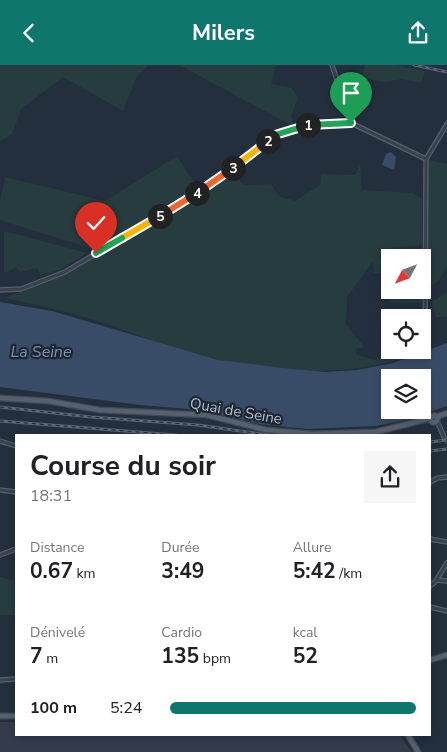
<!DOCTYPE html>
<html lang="fr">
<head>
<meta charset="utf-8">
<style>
	body { margin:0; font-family:"Nunito Sans",sans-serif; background:#f6f6f6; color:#202124; height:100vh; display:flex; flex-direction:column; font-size:19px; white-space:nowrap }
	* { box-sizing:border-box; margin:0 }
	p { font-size:16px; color:#757577 }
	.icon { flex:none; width:28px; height:28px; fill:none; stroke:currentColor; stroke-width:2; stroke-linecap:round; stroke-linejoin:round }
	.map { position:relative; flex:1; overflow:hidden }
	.details { position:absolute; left:15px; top:369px; width:416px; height:302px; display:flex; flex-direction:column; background:#fff; border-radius:0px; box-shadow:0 2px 8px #0003 }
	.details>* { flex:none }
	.needle { width:32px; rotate:229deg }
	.tools { position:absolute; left:381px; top:184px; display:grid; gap:10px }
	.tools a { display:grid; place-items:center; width:50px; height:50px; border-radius:0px; background:#fff; box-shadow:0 2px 8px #0003; font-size:25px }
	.pin { position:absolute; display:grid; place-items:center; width:42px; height:42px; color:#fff; margin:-51px -21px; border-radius:50% 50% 50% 0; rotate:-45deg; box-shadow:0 0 5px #0007 }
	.pin .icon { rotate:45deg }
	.km { position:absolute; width:25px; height:25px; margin:-12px; border-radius:50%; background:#222; color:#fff; font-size:14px; line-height:25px; text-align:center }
	.round { display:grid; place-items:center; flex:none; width:52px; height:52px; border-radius:0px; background:#f6f6f6 }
	.headline { display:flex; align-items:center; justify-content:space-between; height:85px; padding:0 15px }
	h1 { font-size:28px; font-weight:700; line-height:38px }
	.stats { display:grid; grid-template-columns:repeat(3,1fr); gap:8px; height:85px; padding:5px 15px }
	.stats div { display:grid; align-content:center }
	.stats b { font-size:21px; font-weight:700 }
	.stats small { font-size:14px; font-weight:400 }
	.stats p { font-size:14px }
	ul { padding:0 15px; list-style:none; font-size:16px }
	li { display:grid; grid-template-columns:80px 60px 1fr; align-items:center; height:38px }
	li i { height:12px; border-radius:6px; background:#0f766e }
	header { display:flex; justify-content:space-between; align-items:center; height:65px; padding:0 15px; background:#0f766e; color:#fff; font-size:22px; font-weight:700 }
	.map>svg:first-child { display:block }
	.airport { fill:#323c4b }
	.green { fill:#263c3f }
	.water { fill:#394c67; fill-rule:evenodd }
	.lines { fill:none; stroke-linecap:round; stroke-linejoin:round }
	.minor-tunnel { stroke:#3a4453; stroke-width:3; stroke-dasharray:3 1.5; stroke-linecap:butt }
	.minor-casing { stroke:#565f6c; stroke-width:5.5 }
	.major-casing { stroke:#414a57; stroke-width:7 }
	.minor { stroke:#38414e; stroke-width:3 }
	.major { stroke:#56606e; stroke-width:4.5 }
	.rail-casing { stroke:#5a6575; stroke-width:3 }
	.rail { stroke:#1d2633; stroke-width:1; stroke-dasharray:4; stroke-linecap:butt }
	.split-1-casing { stroke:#fff; stroke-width:10 }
	.split-2-casing { stroke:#fff; stroke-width:10 }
	.split-3-casing { stroke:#fff; stroke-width:10 }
	.split-4-casing { stroke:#fff; stroke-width:10 }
	.split-5-casing { stroke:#fff; stroke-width:10 }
	.split-6-casing { stroke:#fff; stroke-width:10 }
	.split-7-casing { stroke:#fff; stroke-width:10 }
	.split-1 { stroke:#22a559; stroke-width:6 }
	.split-2 { stroke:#22a559; stroke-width:6 }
	.split-3 { stroke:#f5b400; stroke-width:6 }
	.split-4 { stroke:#f0652b; stroke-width:6 }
	.split-5 { stroke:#f0652b; stroke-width:6 }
	.split-6 { stroke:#f5b400; stroke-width:6 }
	.split-7 { stroke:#22a559; stroke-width:6 }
	.labels { text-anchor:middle; stroke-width:4.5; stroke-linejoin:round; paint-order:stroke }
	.street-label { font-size:15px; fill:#b4bcc9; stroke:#1d2633 }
	.water-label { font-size:16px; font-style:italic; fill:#7c92b1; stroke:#1d2633 }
</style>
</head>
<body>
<header><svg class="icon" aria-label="back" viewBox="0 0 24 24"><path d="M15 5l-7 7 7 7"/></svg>Milers<svg class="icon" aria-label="share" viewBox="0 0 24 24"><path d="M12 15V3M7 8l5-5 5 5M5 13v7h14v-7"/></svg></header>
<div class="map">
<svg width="447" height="687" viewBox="0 0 447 687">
	<rect width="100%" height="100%" fill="#242f3e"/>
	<path class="airport" d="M0,657H16V670H400L411,687H0Z"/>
	<path class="green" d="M0,0H148L136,13L123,46L63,12L21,44L12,69L0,76Z
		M179,0H276L271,19L292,23L298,33L291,51L293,61Z
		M365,0H396L425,6L421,18L402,14L385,17L362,13Z
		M177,91L197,122L93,184L0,155V137L5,112L105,136Z
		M429,95L447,99V202C440,212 440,219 426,222Z
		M360,100L362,125L413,128L422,134V180L391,183L422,184V192H390V184L378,192H389V208H374L373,196L347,232L346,260L365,282L355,284L357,290L375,295L405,285H422L423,279L424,287C354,312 292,309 219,295C189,290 158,278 129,267C89,251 47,242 5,233L57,212L214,120L231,106L244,120L271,119L279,131L295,136L320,120L321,109L355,110Z
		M4,166L87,188L59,205L41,210L37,203L20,207L16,202L4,208Z
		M390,225H422V238H390Z
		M447,227V252H436L432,237Z
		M0,512L16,516V550H0Z"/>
	<path class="water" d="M391,87L396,92L394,105L382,100L386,89Z
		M0,237L52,246L218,295L292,304L326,307L357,305L393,298L447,278V341L406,355L375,361L308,364L260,359L202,345L140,340L0,322ZM390,312H422V345H390Z"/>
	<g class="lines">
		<path class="minor-tunnel" d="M444,372L447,378"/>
		<g class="minor-casing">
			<path id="minor" d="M332,0L351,58L426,94
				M426,94L447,59
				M0,225L21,224L65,207L193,131L248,93L275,70L313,58H351
				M425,285L426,94
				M437,356L444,372
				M0,376L16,381
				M430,417L438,413L447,412
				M0,425L16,427
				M430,474L447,477
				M0,490L16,484
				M436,515L447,516
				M430,521L435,517L447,498
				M430,542L447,546
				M0,615L16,614"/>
		</g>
		<g class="major-casing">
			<path id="major" d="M0,333L48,336L100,345L207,350L266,365L312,369L376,367L431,353
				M430.5 354a3.5 3.5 0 1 1 7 0a3.5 3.5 0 1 1-7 0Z
				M436,352L447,348
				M430,595L447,590
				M0,651H16
				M408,670L418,687"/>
		</g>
		<use href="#minor" class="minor"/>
		<use href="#major" class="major"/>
		<g class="rail-casing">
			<path id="rail" d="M414,0L447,7
				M0,342L91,352L198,360L268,370
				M0,356L176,370
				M430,377L447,375
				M430,386L447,384"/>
		</g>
		<use href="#rail" class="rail"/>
	</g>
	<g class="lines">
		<g class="split-1-casing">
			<path id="split-1" d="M308,60L351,58"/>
		</g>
		<g class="split-2-casing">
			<path id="split-2" d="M268,76L275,70L308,60"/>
		</g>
		<g class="split-3-casing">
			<path id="split-3" d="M233,103L268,76"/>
		</g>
		<g class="split-4-casing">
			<path id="split-4" d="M197,128L233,103"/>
		</g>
		<g class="split-5-casing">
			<path id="split-5" d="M160,151L197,128"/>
		</g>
		<g class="split-6-casing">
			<path id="split-6" d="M122,173L160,151"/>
		</g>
		<g class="split-7-casing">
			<path id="split-7" d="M96,188L122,173"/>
		</g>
		<use href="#split-1" class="split-1"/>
		<use href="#split-2" class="split-2"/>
		<use href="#split-3" class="split-3"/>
		<use href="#split-4" class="split-4"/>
		<use href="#split-5" class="split-5"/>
		<use href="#split-6" class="split-6"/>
		<use href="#split-7" class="split-7"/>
	</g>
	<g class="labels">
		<g class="street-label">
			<text transform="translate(236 346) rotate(10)" y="5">Quai de Seine</text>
		</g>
		<g class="water-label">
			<text x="41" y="292">La Seine</text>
		</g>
	</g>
</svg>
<div class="tools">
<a><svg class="needle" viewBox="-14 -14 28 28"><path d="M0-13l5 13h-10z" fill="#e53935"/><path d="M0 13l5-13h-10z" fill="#757577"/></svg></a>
<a><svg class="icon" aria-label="locate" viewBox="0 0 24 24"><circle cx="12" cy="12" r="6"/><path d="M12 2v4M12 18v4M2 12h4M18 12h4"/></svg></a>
<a><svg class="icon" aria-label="layers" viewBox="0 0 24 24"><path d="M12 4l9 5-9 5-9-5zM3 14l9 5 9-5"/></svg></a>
</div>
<div class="pin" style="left:351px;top:58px;background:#1e9e55"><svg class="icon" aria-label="arrive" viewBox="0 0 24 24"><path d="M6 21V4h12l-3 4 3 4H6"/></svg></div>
<div class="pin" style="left:96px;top:188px;background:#d93025"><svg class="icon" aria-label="check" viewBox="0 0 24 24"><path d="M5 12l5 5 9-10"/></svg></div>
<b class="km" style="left:308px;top:60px">1</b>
<b class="km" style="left:268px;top:76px">2</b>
<b class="km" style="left:233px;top:103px">3</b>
<b class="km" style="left:197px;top:128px">4</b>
<b class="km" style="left:160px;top:151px">5</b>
<section class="details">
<div class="headline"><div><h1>Course du soir</h1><p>18:31</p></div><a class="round"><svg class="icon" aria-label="share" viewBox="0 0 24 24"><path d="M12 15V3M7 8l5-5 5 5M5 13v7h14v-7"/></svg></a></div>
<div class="stats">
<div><p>Distance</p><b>0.67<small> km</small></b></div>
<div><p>Durée</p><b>3:49</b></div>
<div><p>Allure</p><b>5:42<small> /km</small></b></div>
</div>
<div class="stats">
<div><p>Dénivelé</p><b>7<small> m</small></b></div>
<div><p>Cardio</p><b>135<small> bpm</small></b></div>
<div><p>kcal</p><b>52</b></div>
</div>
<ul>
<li><b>100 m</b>5:24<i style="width:100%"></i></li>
</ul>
</section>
</div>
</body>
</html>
